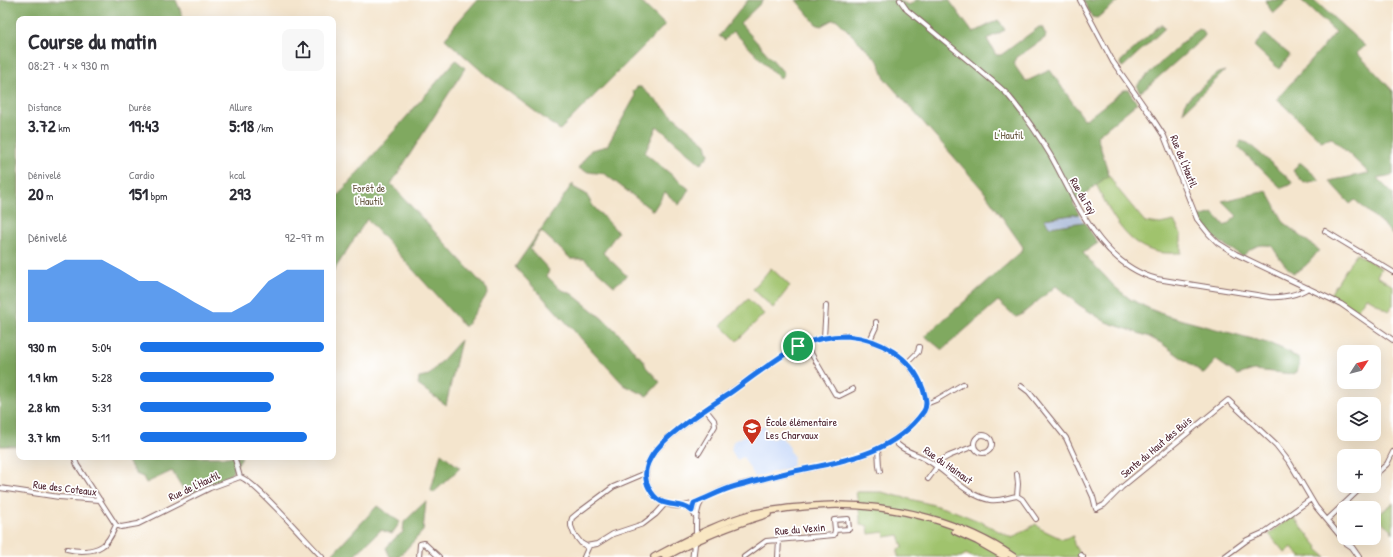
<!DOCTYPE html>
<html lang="fr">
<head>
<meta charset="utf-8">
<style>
	body { margin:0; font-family:"Patrick Hand",sans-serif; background:#f7f7f7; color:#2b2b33; height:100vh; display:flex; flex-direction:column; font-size:15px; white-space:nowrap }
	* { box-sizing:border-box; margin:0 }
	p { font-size:13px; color:#7c7c81 }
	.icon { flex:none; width:22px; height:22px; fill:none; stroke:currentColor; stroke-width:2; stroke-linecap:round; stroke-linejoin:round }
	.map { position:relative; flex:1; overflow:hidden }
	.sheet { position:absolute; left:16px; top:16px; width:320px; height:444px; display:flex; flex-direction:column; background:#fff; border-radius:8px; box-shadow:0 4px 16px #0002 }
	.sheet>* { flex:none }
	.needle { width:26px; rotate:54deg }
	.fabs { position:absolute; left:1337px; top:345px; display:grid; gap:8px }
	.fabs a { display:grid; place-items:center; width:44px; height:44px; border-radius:8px; background:#fff; box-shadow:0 4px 16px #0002; font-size:20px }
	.pin { position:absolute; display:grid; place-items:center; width:34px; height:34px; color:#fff; margin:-17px; border:2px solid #fff; border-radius:50%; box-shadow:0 1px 4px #0007 }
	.round { display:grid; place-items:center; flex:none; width:42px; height:42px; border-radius:8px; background:#f7f7f7 }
	.head { display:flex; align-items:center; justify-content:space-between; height:68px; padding:0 12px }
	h1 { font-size:22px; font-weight:700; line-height:30px }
	.figures { display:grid; grid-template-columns:repeat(3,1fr); gap:6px; height:68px; padding:4px 12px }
	.figures div { display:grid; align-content:center }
	.figures b { font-size:17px; font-weight:700 }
	.figures small { font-size:11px; font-weight:400 }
	.figures p { font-size:11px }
	.chart { height:112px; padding:8px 12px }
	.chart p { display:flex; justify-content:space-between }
	.chart svg { width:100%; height:72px; margin-top:4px; fill:#1a73e8; opacity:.7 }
	ul { padding:0 12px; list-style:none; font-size:13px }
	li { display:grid; grid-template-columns:64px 48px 1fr; align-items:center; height:30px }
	li i { height:10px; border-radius:5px; background:#1a73e8 }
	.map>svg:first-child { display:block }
	.built { fill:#cbdbf9 }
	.industrial { fill:#b7c5de }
	.green { fill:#a0c36d; stroke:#75714c }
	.forest { fill:#80a960; stroke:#656446 }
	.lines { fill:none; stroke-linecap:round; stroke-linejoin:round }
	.minor-casing { stroke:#866464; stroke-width:6 }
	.tertiary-casing { stroke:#866464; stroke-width:7 }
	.secondary-casing { stroke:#866464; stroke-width:8 }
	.minor { stroke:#fff; stroke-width:4 }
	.tertiary { stroke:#fff; stroke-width:5 }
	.secondary { stroke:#f9e7c3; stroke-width:5.5 }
	.route-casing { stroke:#fff; stroke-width:8 }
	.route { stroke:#1a73e8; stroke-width:5 }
	.labels { text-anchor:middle; stroke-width:3.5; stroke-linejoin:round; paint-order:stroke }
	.park-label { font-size:11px; fill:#685842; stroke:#fff }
	.street-label { font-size:11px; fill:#4a1f2b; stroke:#fff }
	.poi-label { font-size:11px; fill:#4a1f2b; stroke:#fff; text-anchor:start }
</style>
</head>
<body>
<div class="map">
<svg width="1393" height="557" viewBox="0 0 1393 557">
	<rect width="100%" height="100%" fill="#fff"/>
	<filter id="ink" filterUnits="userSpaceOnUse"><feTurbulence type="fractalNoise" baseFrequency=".025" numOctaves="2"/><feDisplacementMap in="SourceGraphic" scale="8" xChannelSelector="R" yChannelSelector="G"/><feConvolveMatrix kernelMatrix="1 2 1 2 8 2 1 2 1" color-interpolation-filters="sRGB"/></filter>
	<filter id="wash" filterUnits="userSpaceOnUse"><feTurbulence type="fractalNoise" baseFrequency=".012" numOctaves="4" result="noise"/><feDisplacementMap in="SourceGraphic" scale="16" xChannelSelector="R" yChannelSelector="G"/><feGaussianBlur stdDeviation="0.9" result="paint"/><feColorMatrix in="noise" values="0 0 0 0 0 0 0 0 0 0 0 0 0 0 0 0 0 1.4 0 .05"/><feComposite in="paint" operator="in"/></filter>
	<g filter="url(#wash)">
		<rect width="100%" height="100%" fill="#f4e5cd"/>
		<path class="built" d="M764,425L772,439L781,436L790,448V451L794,458L792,467L755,477L743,457L737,460L731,450L733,442Z"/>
		<path class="industrial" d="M1079,214L1084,222L1050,227L1044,219Z"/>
		<path class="green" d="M1109,175L1117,188L1145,222L1160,224L1174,221L1181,234V253C1173,253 1162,254 1153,251C1123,242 1109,210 1096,184Z
			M1357,254L1381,268L1377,276L1393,286V305L1389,311L1366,297L1357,310L1329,296L1355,255Z
			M771,268L790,286L773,308L753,289Z
			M748,299L764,314L737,341L721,325Z
			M856,492H881L930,504L954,511L981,522L1012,538L1036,524L1041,529L1062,539L1074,536C1071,544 1078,551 1083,557H972L966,554L961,557H898V549L903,547L902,543H900L901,541L899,535L885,537L884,532L869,534L868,526L860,525V516Z
			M1393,503V533L1377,516Z
			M1292,516L1318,547L1317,549L1326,557H1300L1292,547L1285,553L1269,534Z"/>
		<path class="forest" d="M0,0H176L184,19H19V446H0V242L1,241L0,240Z
			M477,0H639L665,25L560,130L486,75L445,39L455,25Z
			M748,0H764L740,23L784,73L780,79L733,31L725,40L719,36Z
			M796,0H898L909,5L916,0H949L973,33L998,20L1000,22L1005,30L987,39L996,55H1001L1039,27H1042L1046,35L1045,38L1016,58L1013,63L1024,79L1027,81L1050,70L1084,119L1088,118L1124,90H1128L1137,103L1097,136L1109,175L1073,203L1079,214L1044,219L1050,227L1084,222L1098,243L1083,253L1115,287L1130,299L1150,309L1168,316L1271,344L1287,351L1300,360L1297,372L1293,374L1254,370L1237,375L1216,360L1204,374L1161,343L1147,336L1106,322L1079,305L1056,286L1021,315L1016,317L998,301L942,350L925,336L1022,251L1023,247L983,190L885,79L878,61L837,20H832L821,26L816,24Z
			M1083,0H1120L1097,18L1092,17Z
			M1265,0H1288L1273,14Z
			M1301,0H1314L1365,46L1357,53L1393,91V175L1377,178L1393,194V236L1386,227L1355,200L1350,204L1329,181L1369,173L1332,138L1321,141L1277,99L1336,32Z
			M1160,25H1163L1165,28L1164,29L1124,66L1122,67L1120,64L1121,61Z
			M1198,28L1204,32L1205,35L1203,38L1145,89L1140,92L1138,89L1137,86L1141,81Z
			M1265,34L1290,55L1279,69L1254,46Z
			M456,60L465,68L391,184L487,289L488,293L466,326H464L367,219L333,272V201Z
			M1225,71L1183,112V113L1186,101L1216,74Z
			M637,87H641L675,118L706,144L709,155L701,164L657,126L645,153L689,189L679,205L665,192L653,211L605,174C593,172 590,174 578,168L591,150L607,146L635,97L633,91Z
			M1241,141L1248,143L1293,182L1292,184L1282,188L1279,186L1238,147L1239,144Z
			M1299,163H1301L1320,180L1304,183L1293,171Z
			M573,183V187L586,194L593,206L618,232L603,253L627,276L614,286L584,259H571L541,231L530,249L549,270L547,276L560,289L572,294L608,323L626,341L636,354L643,359L646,367L660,382L647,396L624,385L515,267Z
			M1267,191L1285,224L1319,250C1311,260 1305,269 1293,273C1284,265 1278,256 1272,246C1259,243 1252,247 1243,256C1226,246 1207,237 1199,217L1213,213L1225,226L1237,216L1222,201Z
			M461,340L446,405L418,385L419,377L429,375Z
			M441,453L460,468L433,493L431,490Z
			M125,457H242L231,474L187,495L172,471L146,483L143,477L136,474Z
			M426,501L423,531L399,557H390L386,548L394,539L403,532L404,522Z
			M377,506L400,522L392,534L381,530L353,557H330Z"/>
	</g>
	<g filter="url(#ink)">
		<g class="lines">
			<g class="minor-casing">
				<path id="minor" d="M900,0L907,10C930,29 954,49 977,68C987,77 998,85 1007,94C1023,113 1038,134 1051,156C1077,203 1100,264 1157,279L1269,297C1281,298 1298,295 1308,288
					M1080,0L1113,62L1153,119L1164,136L1197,219L1209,234L1218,243L1236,254L1341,304L1393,340
					M1325,231L1393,272
					M847,336C873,339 899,350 913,371C920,380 928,396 926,407C925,413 918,418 914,423C881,456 841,462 797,471C783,474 770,477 756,481C746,483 735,486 725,489C706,497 685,513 664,503C647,495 641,473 651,457C666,435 699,415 721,399C746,381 771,362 798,346C814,339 829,336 847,336Z
					M824,337L826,306
					M870,340L876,327V322
					M805,343L835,394L839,396L853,389
					M907,363L918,352L919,347
					M1021,386L1029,392L1066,438L1093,497L1096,509L1104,505L1122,487L1228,400L1276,445L1290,463L1316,507L1346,543L1352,547L1359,557
					M926,404L936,400L963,384
					M974 444a9 9 0 1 1 18 0a9 9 0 1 1-18 0Z
					M894,440C900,450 915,453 925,459C948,471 964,495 990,500C1000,502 1008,497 1017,496
					M878,449L879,466L880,471
					M699,453L715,426L714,420L706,410
					M74,457L77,465L116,525
					M235,457V459L240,477
					M646,473L613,487L578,513L572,518L571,522V526L574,534L581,543L586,546L597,544L613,534L643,524L656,514L665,504
					M1017,474L1018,484L1017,496L1022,499L1036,519
					M1374,476L1387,464L1393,452
					M928,479L942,460L949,456L974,446
					M0,488L59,497L100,500
					M685,506L692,511L696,517
					M1327,520L1363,486
					M116,525L121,527L138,524L210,488L240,477C254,480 308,543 322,557
					M696,535C696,523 695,512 702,500
					M67,549C78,552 93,552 102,546C109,542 113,532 116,525
					M1081,555L1083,557
					M419,557L420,544L424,543L439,557
					M584,557L589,546
					M744,557L766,541L834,535L835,530L834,520L848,519L849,529L835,530
					M778,557L779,540
					M1224,557L1247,540L1265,532L1311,499"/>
			</g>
			<g class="tertiary-casing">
				<path id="tertiary" d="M693,557L695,540"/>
			</g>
			<g class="secondary-casing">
				<path id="secondary" d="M955,531L977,541L1005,557
					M654,557C685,541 717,523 751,514C764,511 777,510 790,508C805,507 820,505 836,505C897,505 963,522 1014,557
					M665,557C697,539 732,525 768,514"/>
			</g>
			<use href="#minor" class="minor"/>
			<use href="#tertiary" class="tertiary"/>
			<use href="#secondary" class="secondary"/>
		</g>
	</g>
	<g class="lines" filter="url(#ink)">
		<g class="route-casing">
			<path id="route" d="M847,336C880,339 912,357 923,389C925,396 928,404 924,411C894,454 843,461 795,471C776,475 756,481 736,486C721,490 708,498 694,503L692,511C678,499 661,512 649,488C644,479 645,468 650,459C662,436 708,408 730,393C752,377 774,360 798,346C814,339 829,336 847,336Z"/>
		</g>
		<use href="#route" class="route"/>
	</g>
	<defs>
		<g id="school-pin" transform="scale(1)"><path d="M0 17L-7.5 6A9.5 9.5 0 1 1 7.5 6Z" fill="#c8321e" stroke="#fff"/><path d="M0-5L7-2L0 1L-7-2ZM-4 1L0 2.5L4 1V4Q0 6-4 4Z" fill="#fff"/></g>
	</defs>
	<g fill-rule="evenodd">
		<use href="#school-pin" x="752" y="428"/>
	</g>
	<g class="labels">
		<g class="park-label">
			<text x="1009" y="139">L'Hautil</text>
			<text x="369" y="192">Forêt de<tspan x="369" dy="13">l'Hautil</tspan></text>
		</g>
		<g class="street-label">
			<text transform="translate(1184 161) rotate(68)" y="4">Rue de l'Hautil</text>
			<text transform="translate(1083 196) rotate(60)" y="4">Rue du Faÿ</text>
			<text transform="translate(1156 447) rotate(-40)" y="4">Sente du Haut des Buis</text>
			<text transform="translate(948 465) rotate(35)" y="4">Rue du Hainaut</text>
			<text transform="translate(194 486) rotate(-25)" y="4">Rue de l'Hautil</text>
			<text transform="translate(65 488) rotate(7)" y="4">Rue des Coteaux</text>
			<text transform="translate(800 529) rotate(-5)" y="4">Rue du Vexin</text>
		</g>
		<g class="poi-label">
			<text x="766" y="426">École élémentaire<tspan x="766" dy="13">Les Charvaux</tspan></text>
		</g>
	</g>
</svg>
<div class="fabs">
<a><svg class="needle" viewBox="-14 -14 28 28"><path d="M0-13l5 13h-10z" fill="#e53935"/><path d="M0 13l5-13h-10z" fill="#7c7c81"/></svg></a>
<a><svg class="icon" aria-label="layers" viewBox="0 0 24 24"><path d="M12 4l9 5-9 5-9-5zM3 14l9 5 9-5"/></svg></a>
<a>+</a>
<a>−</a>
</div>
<div class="pin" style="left:798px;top:346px;background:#1e9e55"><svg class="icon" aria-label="arrive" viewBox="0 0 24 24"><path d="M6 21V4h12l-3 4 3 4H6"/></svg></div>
<section class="sheet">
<div class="head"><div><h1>Course du matin</h1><p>08:27 · 4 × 930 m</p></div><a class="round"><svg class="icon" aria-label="share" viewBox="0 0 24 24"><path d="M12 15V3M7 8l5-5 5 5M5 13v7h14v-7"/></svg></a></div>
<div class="figures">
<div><p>Distance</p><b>3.72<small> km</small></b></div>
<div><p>Durée</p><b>19:43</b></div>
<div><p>Allure</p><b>5:18<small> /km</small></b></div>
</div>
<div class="figures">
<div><p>Dénivelé</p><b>20<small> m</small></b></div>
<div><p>Cardio</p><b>151<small> bpm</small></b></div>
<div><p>kcal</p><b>293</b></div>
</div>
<div class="chart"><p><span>Dénivelé</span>92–97 m</p>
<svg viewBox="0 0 160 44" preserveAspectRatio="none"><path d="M0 44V12L10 12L20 6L30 6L40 6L50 12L60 19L70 19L80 25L90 32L100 38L110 38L120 32L130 19L140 12L150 12L160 12V44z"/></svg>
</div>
<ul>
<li><b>930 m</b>5:04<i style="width:100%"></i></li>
<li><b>1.9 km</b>5:28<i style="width:73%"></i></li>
<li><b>2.8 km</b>5:31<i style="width:71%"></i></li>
<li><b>3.7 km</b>5:11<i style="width:91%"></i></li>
</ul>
</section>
</div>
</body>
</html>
